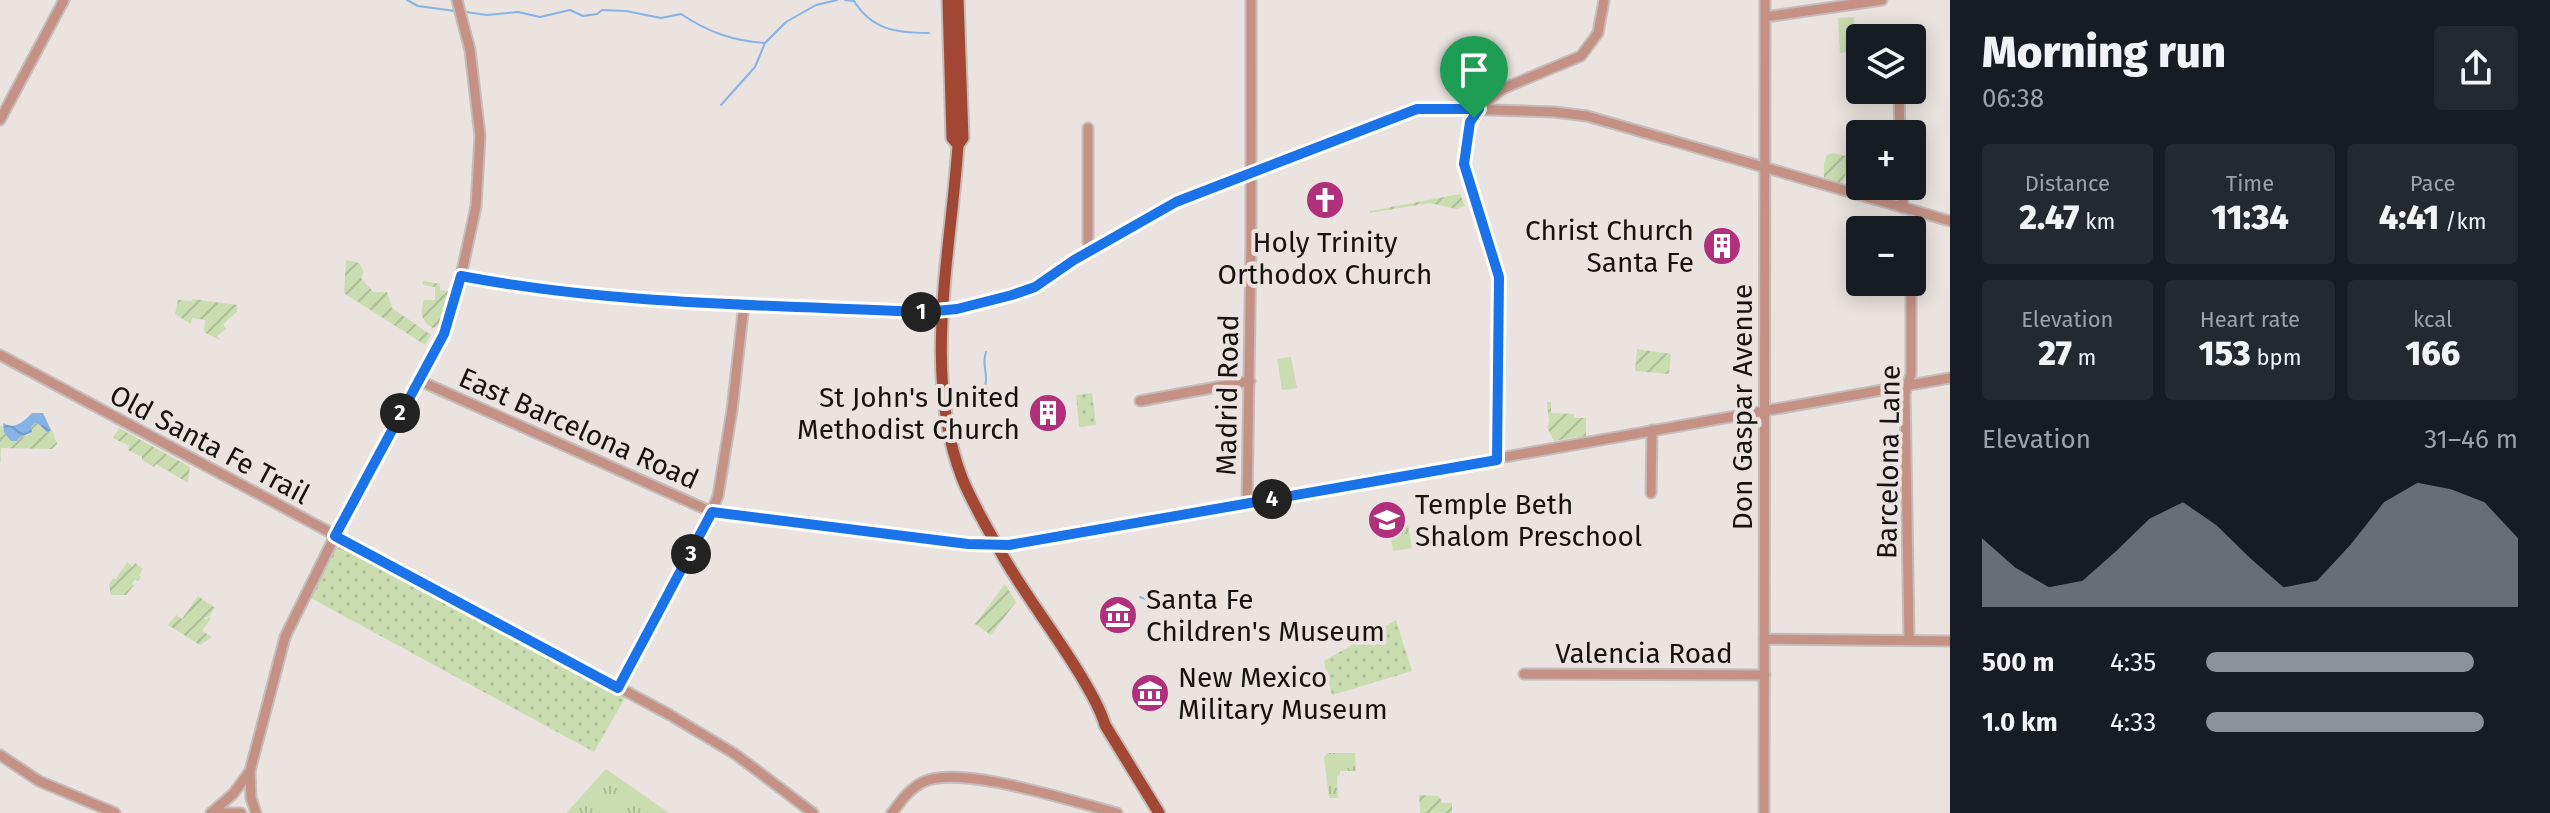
<!DOCTYPE html>
<html lang="en">
<head>
<meta charset="utf-8">
<style>
	body { margin:0; font-family:"Fira Sans",sans-serif; background:#242831; color:#f1f3f6; height:100vh; display:flex; flex-direction:column; font-size:30px; white-space:nowrap }
	* { box-sizing:border-box; margin:0 }
	p { font-size:26px; color:#9ea1a6 }
	.icon { flex:none; width:44px; height:44px; fill:none; stroke:currentColor; stroke-width:2; stroke-linecap:round; stroke-linejoin:round }
	.map { position:relative; flex:1; overflow:hidden }
	.panel { display:flex; flex-direction:column; background:#171b24; width:600px }
	.panel>* { flex:none }
	.fabs { position:absolute; left:1846px; top:24px; display:grid; gap:16px }
	.fabs a { display:grid; place-items:center; width:80px; height:80px; border-radius:8px; background:#171b24; box-shadow:0 4px 20px #0003; font-size:40px }
	.pin { position:absolute; display:grid; place-items:center; width:68px; height:68px; color:#fff; margin:-82px -34px; border-radius:50% 50% 50% 0; rotate:-45deg; box-shadow:0 0 8px #0007 }
	.pin .icon { rotate:45deg }
	.km { position:absolute; width:40px; height:40px; margin:-20px; border-radius:50%; background:#222; color:#fff; font-size:22px; line-height:40px; text-align:center }
	.round { display:grid; place-items:center; flex:none; width:84px; height:84px; border-radius:8px; background:#242831 }
	.headline { display:flex; align-items:center; justify-content:space-between; height:136px; padding:0 32px }
	h1 { font-size:44px; font-weight:800; line-height:60px }
	.metrics { display:grid; grid-template-columns:repeat(3,1fr); gap:12px; height:136px; padding:8px 32px }
	.metrics div { display:grid; align-content:center; border-radius:8px; background:#242831; text-align:center }
	.metrics b { font-size:34px; font-weight:800 }
	.metrics small { font-size:22px; font-weight:400 }
	.metrics p { font-size:22px }
	.chart { height:224px; padding:16px 32px }
	.chart p { display:flex; justify-content:space-between }
	.chart svg { width:100%; height:144px; margin-top:8px; fill:#8c9099; opacity:.7 }
	ul { padding:0 32px; list-style:none; font-size:26px }
	li { display:grid; grid-template-columns:128px 96px 1fr; align-items:center; height:60px }
	li i { height:20px; border-radius:10px; background:#8c9099 }
	main { display:flex; flex:1; min-height:0 }
	.map>svg:first-child { display:block }
	.grass { fill:url(#grass-tufts) }
	.park { fill:url(#park-dots) }
	.garden { fill:url(#garden-furrows) }
	.pitch { fill:#c9ddb1 }
	.water { fill:url(#water-waves) }
	.lines { fill:none; stroke-linecap:round; stroke-linejoin:round }
	.stream { stroke:#86b3e5; stroke-width:2 }
	.minor-casing { stroke:#c4bdba; stroke-width:13 }
	.major-casing { stroke:#c4bdba; stroke-width:15 }
	.minor { stroke:#c59185; stroke-width:9 }
	.major { stroke:#a14733; stroke-width:11 }
	.route-casing { stroke:#fff; stroke-width:16 }
	.route { stroke:#1a73e8; stroke-width:10 }
	.labels { text-anchor:middle; stroke-width:8; stroke-linejoin:round; paint-order:stroke }
	.poi-label { font-size:28px; fill:#151211; stroke:#eae3df; text-anchor:start }
	.street-label { font-size:28px; fill:#151211; stroke:#eae3df }
</style>
</head>
<body>
<main>
<div class="map">
<svg width="1950" height="813" viewBox="0 0 1950 813">
	<defs>
		<pattern id="grass-tufts" width="24" height="20" patternUnits="userSpaceOnUse" patternTransform="scale(2)"><rect width="24" height="20" fill="#c9ddb1"/><path d="M3 7l-1-3M5 7V3M7 7l1-3M15 17l-1-3M17 17v-4M19 17l1-3" fill="none" stroke="#acbd97"/></pattern>
		<pattern id="park-dots" width="8" height="8" patternUnits="userSpaceOnUse" patternTransform="scale(2)"><rect width="8" height="8" fill="#c9ddb1"/><path d="M2 2h.1M6 6h.1" fill="none" stroke="#acbd97" stroke-width="1.8" stroke-linecap="round"/></pattern>
		<pattern id="garden-furrows" width="10" height="10" patternUnits="userSpaceOnUse" patternTransform="scale(2)"><rect width="10" height="10" fill="#c9ddb1"/><path d="M-1 1l2-2M0 10L10 0M9 11l2-2" fill="none" stroke="#acbd97"/></pattern>
		<pattern id="water-waves" width="16" height="10" patternUnits="userSpaceOnUse" patternTransform="scale(2)"><rect width="16" height="10" fill="#86b3e5"/><path d="M0 5q4-4 8 0t8 0" fill="none" stroke="#7399c3"/></pattern>
	</defs>
	<rect width="100%" height="100%" fill="#eae3df"/>
	<path class="grass" d="M1408,525L1412,548L1393,551L1389,528Z
		M1328,753H1355L1356,771H1340V775L1337,776L1338,798H1329L1324,757Z
		M606,769L669,813H566Z"/>
	<path class="park" d="M1092,393L1096,425L1079,427L1076,395Z
		M341,545L625,698L594,752L309,597L334,548Z
		M1396,620L1412,671L1332,695L1324,661Z"/>
	<path class="garden" d="M1833,153L1846,156L1847,168L1843,184L1824,178V164L1827,155Z
		M1460,194L1465,206L1456,209L1430,203L1370,213V211Z
		M346,260L359,263L364,272L361,278L373,292H387L392,308L431,335L425,345L344,293Z
		M423,281L440,284V290L448,291L439,325L433,328C421,321 420,313 424,300H435V287L423,285Z
		M192,299L237,305V312L223,324L226,329L217,336L220,340L204,332L205,320L192,318L191,324L175,314L178,300L192,301Z
		M1637,349L1671,354L1669,374L1635,371Z
		M1547,402H1551V413L1574,414V418H1586V436L1554,441L1547,427L1549,421Z
		M35,423L40,425L46,433L52,430L57,444L52,449L1,448L0,466V426H3L4,432L18,438L29,435L31,427Z
		M119,428L190,467L188,483L156,464L154,467L142,460V457L128,450L129,446L113,438Z
		M127,562L133,567L135,563L143,569L139,575L141,577L138,581L135,580L132,583L134,585L126,595H111L109,585L113,578L116,579Z
		M1005,584L1016,602L991,635L975,624Z
		M198,596L215,608L209,616L204,618L206,620L209,617L211,618L202,631L212,637L200,645L168,625L176,615L182,619Z
		M1419,795L1439,796L1442,803H1452V813H1420Z"/>
	<path class="pitch" d="M1854,17L1856,51L1840,53L1838,18Z
		M1291,357L1297,388L1282,390L1277,359Z"/>
	<path class="water" d="M32,413H43L51,430L47,433L40,425L35,423L31,427L32,432L19,438L17,441H11L4,432L3,423C15,430 23,422 32,413Z"/>
	<g class="lines">
		<path class="stream" d="M407,0L418,6L455,11
			M845,0L854,1C872,30 897,33 929,33
			M466,12L487,15L518,12L540,17L570,10L583,16L597,14L602,10L626,11L661,18L681,14C708,32 733,41 765,43
			M721,105L755,67L765,43L786,22L816,5L837,0
			M986,352C981,367 989,373 985,386L990,392
			M1140,597L1148,600"/>
		<g class="minor-casing">
			<path id="minor" d="M1765,17L1882,0
				M1899,95L1900,134
				M0,120L64,0
				M1088,128V242L1090,251
				M1902,186L1903,208
				M461,276C613,306 770,305 924,312L957,309L1035,287L1074,260L1176,202L1410,110L1427,108L1554,112L1587,116L1950,221
				M0,355L670,715L735,754L813,813
				M418,380L712,512L968,544L1009,545L1950,378
				M1140,401L1250,381
				M1497,460L1499,273L1464,164L1470,122L1490,98L1502,89L1581,56L1598,33L1604,0
				M1651,493L1652,430
				M1247,503L1251,245V0
				M1764,639L1950,641
				M1909,640L1905,393L1911,374V284
				M1524,674L1765,675
				M618,688L703,531L718,496L732,410L744,304
				M0,755L39,781L115,813
				M211,813L233,794L250,771
				M220,813H241
				M256,813L251,798L250,771L285,637L335,536L444,334L461,276L476,206L480,136L470,50L457,0
				M892,813C901,801 909,789 923,782C960,764 1074,802 1117,813
				M1764,813L1765,0"/>
		</g>
		<g class="major-casing">
			<path id="major" d="M948,0L952,138L958,145
				M958,0L963,138L958,145C951,252 922,374 962,478C973,505 990,533 1004,558C1028,599 1057,636 1081,676C1090,692 1100,707 1105,725L1159,813"/>
		</g>
		<use href="#minor" class="minor"/>
		<use href="#major" class="major"/>
	</g>
	<g class="lines">
		<g class="route-casing">
			<path id="route" d="M1417,109H1479L1470,122L1464,164L1499,277L1497,460L1009,545L968,544L712,512L618,688L335,536L444,334L461,276C613,305 770,305 924,312L957,309L1012,295L1035,287L1074,260L1176,202Z"/>
		</g>
		<use href="#route" class="route"/>
	</g>
	<defs>
		<g id="church-disc" transform="scale(2)"><circle r="9.5" fill="#b1307c" stroke="#eae3df"/><path d="M-1.2-6h2.4v3.5h3.3v2.4h-3.3V6h-2.4V-.1h-3.3v-2.4h3.3Z" fill="#fff"/></g>
		<g id="building-disc" transform="scale(2)"><circle r="9.5" fill="#b1307c" stroke="#eae3df"/><path d="M-4-6H4V6H1V3H-1V6H-4ZM-2.5-4.3h1.7v1.8h-1.7ZM.8-4.3h1.7v1.8H.8ZM-2.5-1h1.7V.8h-1.7ZM.8-1h1.7V.8H.8Z" fill="#fff"/></g>
		<g id="school-disc" transform="scale(2)"><circle r="9.5" fill="#b1307c" stroke="#eae3df"/><path d="M0-5L7-2L0 1L-7-2ZM-4 1L0 2.5L4 1V4Q0 6-4 4Z" fill="#fff"/></g>
		<g id="museum-disc" transform="scale(2)"><circle r="9.5" fill="#b1307c" stroke="#eae3df"/><path d="M0-6L6-3V-2H-6V-3ZM-5-1h2V3h-2ZM-1-1h2V3h-2ZM3-1h2V3H3ZM-6 4H6V6H-6Z" fill="#fff"/></g>
	</defs>
	<g fill-rule="evenodd">
		<use href="#church-disc" x="1325" y="200"/>
		<use href="#building-disc" x="1722" y="246"/>
		<use href="#building-disc" x="1048" y="413"/>
		<use href="#school-disc" x="1387" y="520"/>
		<use href="#museum-disc" x="1118" y="615"/>
		<use href="#museum-disc" x="1150" y="693"/>
	</g>
	<g class="labels">
		<g class="poi-label">
			<text x="1694" y="240" text-anchor="end">Christ Church<tspan x="1694" dy="32">Santa Fe</tspan></text>
			<text x="1325" y="252" text-anchor="middle">Holy Trinity<tspan x="1325" dy="32">Orthodox Church</tspan></text>
			<text x="1020" y="407" text-anchor="end">St John's United<tspan x="1020" dy="32">Methodist Church</tspan></text>
			<text x="1415" y="514">Temple Beth<tspan x="1415" dy="32">Shalom Preschool</tspan></text>
			<text x="1146" y="609">Santa Fe<tspan x="1146" dy="32">Children's Museum</tspan></text>
			<text x="1178" y="687">New Mexico<tspan x="1178" dy="32">Military Museum</tspan></text>
		</g>
		<g class="street-label">
			<text transform="translate(1227 395) rotate(-89)" y="10">Madrid Road</text>
			<text transform="translate(1742 407) rotate(-90)" y="10">Don Gaspar Avenue</text>
			<text transform="translate(579 428) rotate(24)" y="10">East Barcelona Road</text>
			<text transform="translate(210 444) rotate(28)" y="10">Old Santa Fe Trail</text>
			<text transform="translate(1888 462) rotate(-89)" y="10">Barcelona Lane</text>
			<text x="1644" y="663">Valencia Road</text>
		</g>
	</g>
</svg>
<div class="fabs">
<a><svg class="icon" aria-label="layers" viewBox="0 0 24 24"><path d="M12 4l9 5-9 5-9-5zM3 14l9 5 9-5"/></svg></a>
<a>+</a>
<a>−</a>
</div>
<div class="pin" style="left:1474px;top:118px;background:#1e9e55"><svg class="icon" aria-label="arrive" viewBox="0 0 24 24"><path d="M6 21V4h12l-3 4 3 4H6"/></svg></div>
<b class="km" style="left:921px;top:312px">1</b>
<b class="km" style="left:400px;top:413px">2</b>
<b class="km" style="left:691px;top:554px">3</b>
<b class="km" style="left:1272px;top:499px">4</b>
</div>
<section class="panel">
<div class="headline"><div><h1>Morning run</h1><p>06:38</p></div><a class="round"><svg class="icon" aria-label="share" viewBox="0 0 24 24"><path d="M12 15V3M7 8l5-5 5 5M5 13v7h14v-7"/></svg></a></div>
<div class="metrics">
<div><p>Distance</p><b>2.47<small> km</small></b></div>
<div><p>Time</p><b>11:34</b></div>
<div><p>Pace</p><b>4:41<small> /km</small></b></div>
</div>
<div class="metrics">
<div><p>Elevation</p><b>27<small> m</small></b></div>
<div><p>Heart rate</p><b>153<small> bpm</small></b></div>
<div><p>kcal</p><b>166</b></div>
</div>
<div class="chart"><p><span>Elevation</span>31–46 m</p>
<svg viewBox="0 0 160 44" preserveAspectRatio="none"><path d="M0 44V23L10 32L20 38L30 36L40 27L50 17L60 12L70 19L80 29L90 38L100 36L110 25L120 12L130 6L140 8L150 12L160 23V44z"/></svg>
</div>
<ul>
<li><b>500 m</b>4:35<i style="width:86%"></i></li>
<li><b>1.0 km</b>4:33<i style="width:89%"></i></li>
</ul>
</section>
</main>
</body>
</html>
